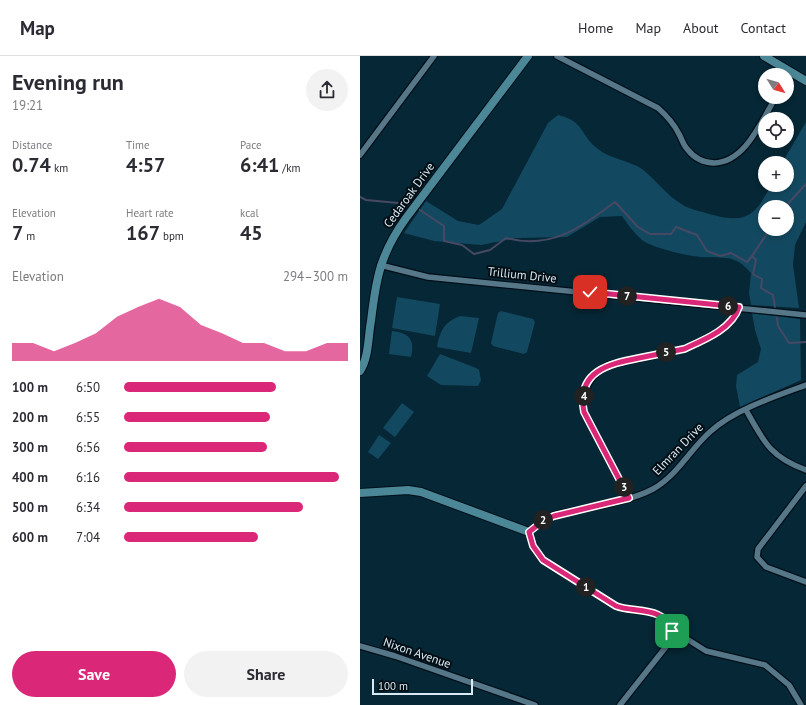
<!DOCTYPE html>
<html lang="en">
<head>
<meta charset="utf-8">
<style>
	body { margin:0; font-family:"PT Sans",sans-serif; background:#f2f2f3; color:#2b2b33; height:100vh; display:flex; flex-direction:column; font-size:15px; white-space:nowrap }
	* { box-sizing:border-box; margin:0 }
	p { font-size:13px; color:#7c7c81 }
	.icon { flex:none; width:22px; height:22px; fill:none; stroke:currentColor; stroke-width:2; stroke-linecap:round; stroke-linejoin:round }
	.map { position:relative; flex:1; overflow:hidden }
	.details { display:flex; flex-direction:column; background:#fff; width:360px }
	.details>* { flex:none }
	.needle { width:26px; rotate:127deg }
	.fabs { position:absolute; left:398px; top:12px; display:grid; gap:8px }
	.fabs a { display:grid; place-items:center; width:36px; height:36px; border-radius:50%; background:#fff; box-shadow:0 2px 6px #0003; font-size:20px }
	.scale { position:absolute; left:12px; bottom:10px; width:101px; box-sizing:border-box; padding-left:4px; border:2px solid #d9eaf4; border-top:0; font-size:11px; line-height:14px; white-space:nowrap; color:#d9eaf4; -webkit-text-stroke:3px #030e14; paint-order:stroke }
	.pin { position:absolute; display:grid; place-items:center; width:34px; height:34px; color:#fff; margin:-17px; border-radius:8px; box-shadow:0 2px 6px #0006 }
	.km { position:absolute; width:20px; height:20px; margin:-10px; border-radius:50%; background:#222; color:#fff; font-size:11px; line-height:20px; text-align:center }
	.round { display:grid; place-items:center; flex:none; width:42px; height:42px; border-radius:21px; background:#f2f2f3 }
	.headline { display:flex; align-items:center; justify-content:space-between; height:68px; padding:0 12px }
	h1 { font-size:22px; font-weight:600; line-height:30px }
	.metrics { display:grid; grid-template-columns:repeat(3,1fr); gap:6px; height:68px; padding:4px 12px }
	.metrics div { display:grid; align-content:center }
	.metrics b { font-size:20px; font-weight:600 }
	.metrics small { font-size:11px; font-weight:400 }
	.metrics p { font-size:11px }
	.chart { height:112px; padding:8px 12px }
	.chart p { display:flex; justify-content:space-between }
	.chart svg { width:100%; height:72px; margin-top:4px; fill:#db2777; opacity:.7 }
	.cta { display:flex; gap:8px; margin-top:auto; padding:8px 12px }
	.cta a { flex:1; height:46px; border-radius:24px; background:#db2777; color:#fff; font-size:16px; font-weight:600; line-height:46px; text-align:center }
	.cta a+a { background:#f2f2f3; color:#2b2b33 }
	ul { padding:0 12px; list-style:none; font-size:13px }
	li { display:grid; grid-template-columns:64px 48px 1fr; align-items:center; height:30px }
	li i { height:10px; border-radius:5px; background:#db2777 }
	header { display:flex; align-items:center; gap:24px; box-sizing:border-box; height:56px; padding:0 20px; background:#fff; border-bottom:1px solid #e1e1e2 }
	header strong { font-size:19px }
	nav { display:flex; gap:22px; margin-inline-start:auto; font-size:14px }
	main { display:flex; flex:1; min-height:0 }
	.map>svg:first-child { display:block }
	.green { fill:#134960; fill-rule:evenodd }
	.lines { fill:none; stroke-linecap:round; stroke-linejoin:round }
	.stream { stroke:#474964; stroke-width:2 }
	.street-casing { stroke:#000f19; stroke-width:8 }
	.secondary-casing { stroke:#000f19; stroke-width:10 }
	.street { stroke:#567788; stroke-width:5.5 }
	.secondary { stroke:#4b8796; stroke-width:8 }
	.route-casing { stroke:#fff; stroke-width:8 }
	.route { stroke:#db2777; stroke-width:5 }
	.labels { text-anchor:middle; stroke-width:4; stroke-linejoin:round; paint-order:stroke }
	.street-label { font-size:12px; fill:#d9eaf4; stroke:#030e14 }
</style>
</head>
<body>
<header>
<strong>Map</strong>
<nav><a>Home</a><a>Map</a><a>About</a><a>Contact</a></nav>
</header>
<main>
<section class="details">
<div class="headline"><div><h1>Evening run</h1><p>19:21</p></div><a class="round"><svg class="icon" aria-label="share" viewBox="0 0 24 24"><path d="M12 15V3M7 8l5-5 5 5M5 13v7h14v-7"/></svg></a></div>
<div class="metrics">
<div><p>Distance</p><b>0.74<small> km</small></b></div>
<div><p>Time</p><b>4:57</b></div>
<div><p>Pace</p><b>6:41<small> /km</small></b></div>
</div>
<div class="metrics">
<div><p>Elevation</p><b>7<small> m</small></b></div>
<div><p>Heart rate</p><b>167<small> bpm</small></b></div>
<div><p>kcal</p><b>45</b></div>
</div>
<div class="chart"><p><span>Elevation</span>294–300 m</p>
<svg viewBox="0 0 160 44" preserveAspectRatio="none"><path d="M0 44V33L10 33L20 38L30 33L40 27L50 17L60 11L70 6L80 11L90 22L100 27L110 33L120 33L130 38L140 38L150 33L160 33V44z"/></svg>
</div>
<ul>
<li><b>100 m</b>6:50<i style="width:68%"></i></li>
<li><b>200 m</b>6:55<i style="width:65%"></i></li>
<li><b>300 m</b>6:56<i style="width:64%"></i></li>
<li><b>400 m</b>6:16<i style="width:96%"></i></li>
<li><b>500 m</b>6:34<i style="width:80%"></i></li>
<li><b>600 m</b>7:04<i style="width:60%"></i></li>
</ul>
<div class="cta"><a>Save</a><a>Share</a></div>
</section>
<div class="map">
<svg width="446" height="649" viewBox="0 0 446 649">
	<rect width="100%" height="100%" fill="#062735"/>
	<path class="green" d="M198,59C225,65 220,80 238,93C250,103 271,105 282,113C296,124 307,140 323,149C331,154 341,155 349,158C385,168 395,161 411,129H427V107H422L446,66V166L435,189L433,209L439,252L391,249L389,237L391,217C374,197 364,203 341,201C327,200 293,192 282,184C274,177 268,169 262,160L240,161L207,181L156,182L121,189L74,185L44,177L66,145L98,165L119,169L142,153L188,67ZM405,151H427V173H405Z
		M37,241L80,248L75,280L32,272Z
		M141,255L173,263L175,266L167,296L164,298L133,290L131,287L138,257Z
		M392,257L440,263L441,324L380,351L376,330L377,319L398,306L401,293L395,274Z
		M100,260L119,262L111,297L77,291C80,275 84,266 100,260Z
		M32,275C50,277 55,284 51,301L29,298Z
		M80,298L116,312L119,314L121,324L118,330L81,329L67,320Z
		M42,347L54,356L35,381L23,372Z
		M19,379L31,387L18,403L8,396Z"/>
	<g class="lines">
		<path class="stream" d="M0,141L6,144L49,148
			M425,151L446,128
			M60,154L84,170V185L102,189L114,198L130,194L146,182C192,194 221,171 255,146L278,171L290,178H311L316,171L337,179L347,195L360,200L371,197L387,206L392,200L396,204L393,218L402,223L401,232L413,239L415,251
			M392,200L410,173
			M417,262L418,270L429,287L446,286"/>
		<g class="street-casing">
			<path id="street" d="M197,0L298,52C306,59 314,68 319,78C322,83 323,89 328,94C334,102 344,107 354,107C386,106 401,65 416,41
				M427,23L431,16
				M0,99L74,0
				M20,209L68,221L446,259
				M386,354C404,386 410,401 446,414
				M446,430L398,493L397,501L406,511L446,526
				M269,442L224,356C221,336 230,318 248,309L325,293C344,284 372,273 379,251
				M312,577L319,578L346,595L405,609L429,629L441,649
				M0,590L35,600L175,649
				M260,649L309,587C312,582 314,576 310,570C297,550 274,558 256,550L183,504L174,492L169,476L184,464L194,459C223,452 267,447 293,433C318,419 330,393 351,375C374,354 416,340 446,329"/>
		</g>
		<g class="secondary-casing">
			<path id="secondary" d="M404,0L446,25
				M0,315C9,301 8,281 11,265C16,223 20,198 46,162L168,0
				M0,437L48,434L61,436L169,476"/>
		</g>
		<use href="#street" class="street"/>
		<use href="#secondary" class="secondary"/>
	</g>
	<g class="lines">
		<g class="route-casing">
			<path id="route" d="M230,236L379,251C372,273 344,284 324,293C309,296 294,299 279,302C249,308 216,315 224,356L269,442L194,460L184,464L169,476L173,490L183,504L256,550C274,557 305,550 312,575"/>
		</g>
		<use href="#route" class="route"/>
	</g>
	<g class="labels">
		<g class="street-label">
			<text transform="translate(49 139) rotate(-54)" y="4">Cedaroak Drive</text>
			<text transform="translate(162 219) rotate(6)" y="4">Trillium Drive</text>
			<text transform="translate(318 393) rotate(-46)" y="4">Elmran Drive</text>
			<text transform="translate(57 597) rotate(19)" y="4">Nixon Avenue</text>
		</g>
	</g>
</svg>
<div class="fabs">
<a><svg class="needle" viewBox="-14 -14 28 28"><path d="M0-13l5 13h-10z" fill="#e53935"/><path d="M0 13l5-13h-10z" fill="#7c7c81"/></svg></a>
<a><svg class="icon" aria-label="locate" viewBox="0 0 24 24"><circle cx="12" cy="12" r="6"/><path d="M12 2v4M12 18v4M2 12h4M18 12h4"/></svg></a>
<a>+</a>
<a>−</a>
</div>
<div class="scale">100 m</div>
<div class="pin" style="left:312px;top:575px;background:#1e9e55"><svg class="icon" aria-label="arrive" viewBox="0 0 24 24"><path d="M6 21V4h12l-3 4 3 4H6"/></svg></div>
<div class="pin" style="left:230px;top:236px;background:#d93025"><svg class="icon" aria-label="check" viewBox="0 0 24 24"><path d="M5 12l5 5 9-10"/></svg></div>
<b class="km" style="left:226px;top:531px">1</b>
<b class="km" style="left:183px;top:464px">2</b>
<b class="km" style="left:264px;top:431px">3</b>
<b class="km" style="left:224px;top:340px">4</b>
<b class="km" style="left:306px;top:296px">5</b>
<b class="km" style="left:368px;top:250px">6</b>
<b class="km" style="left:267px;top:240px">7</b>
</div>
</main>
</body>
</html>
